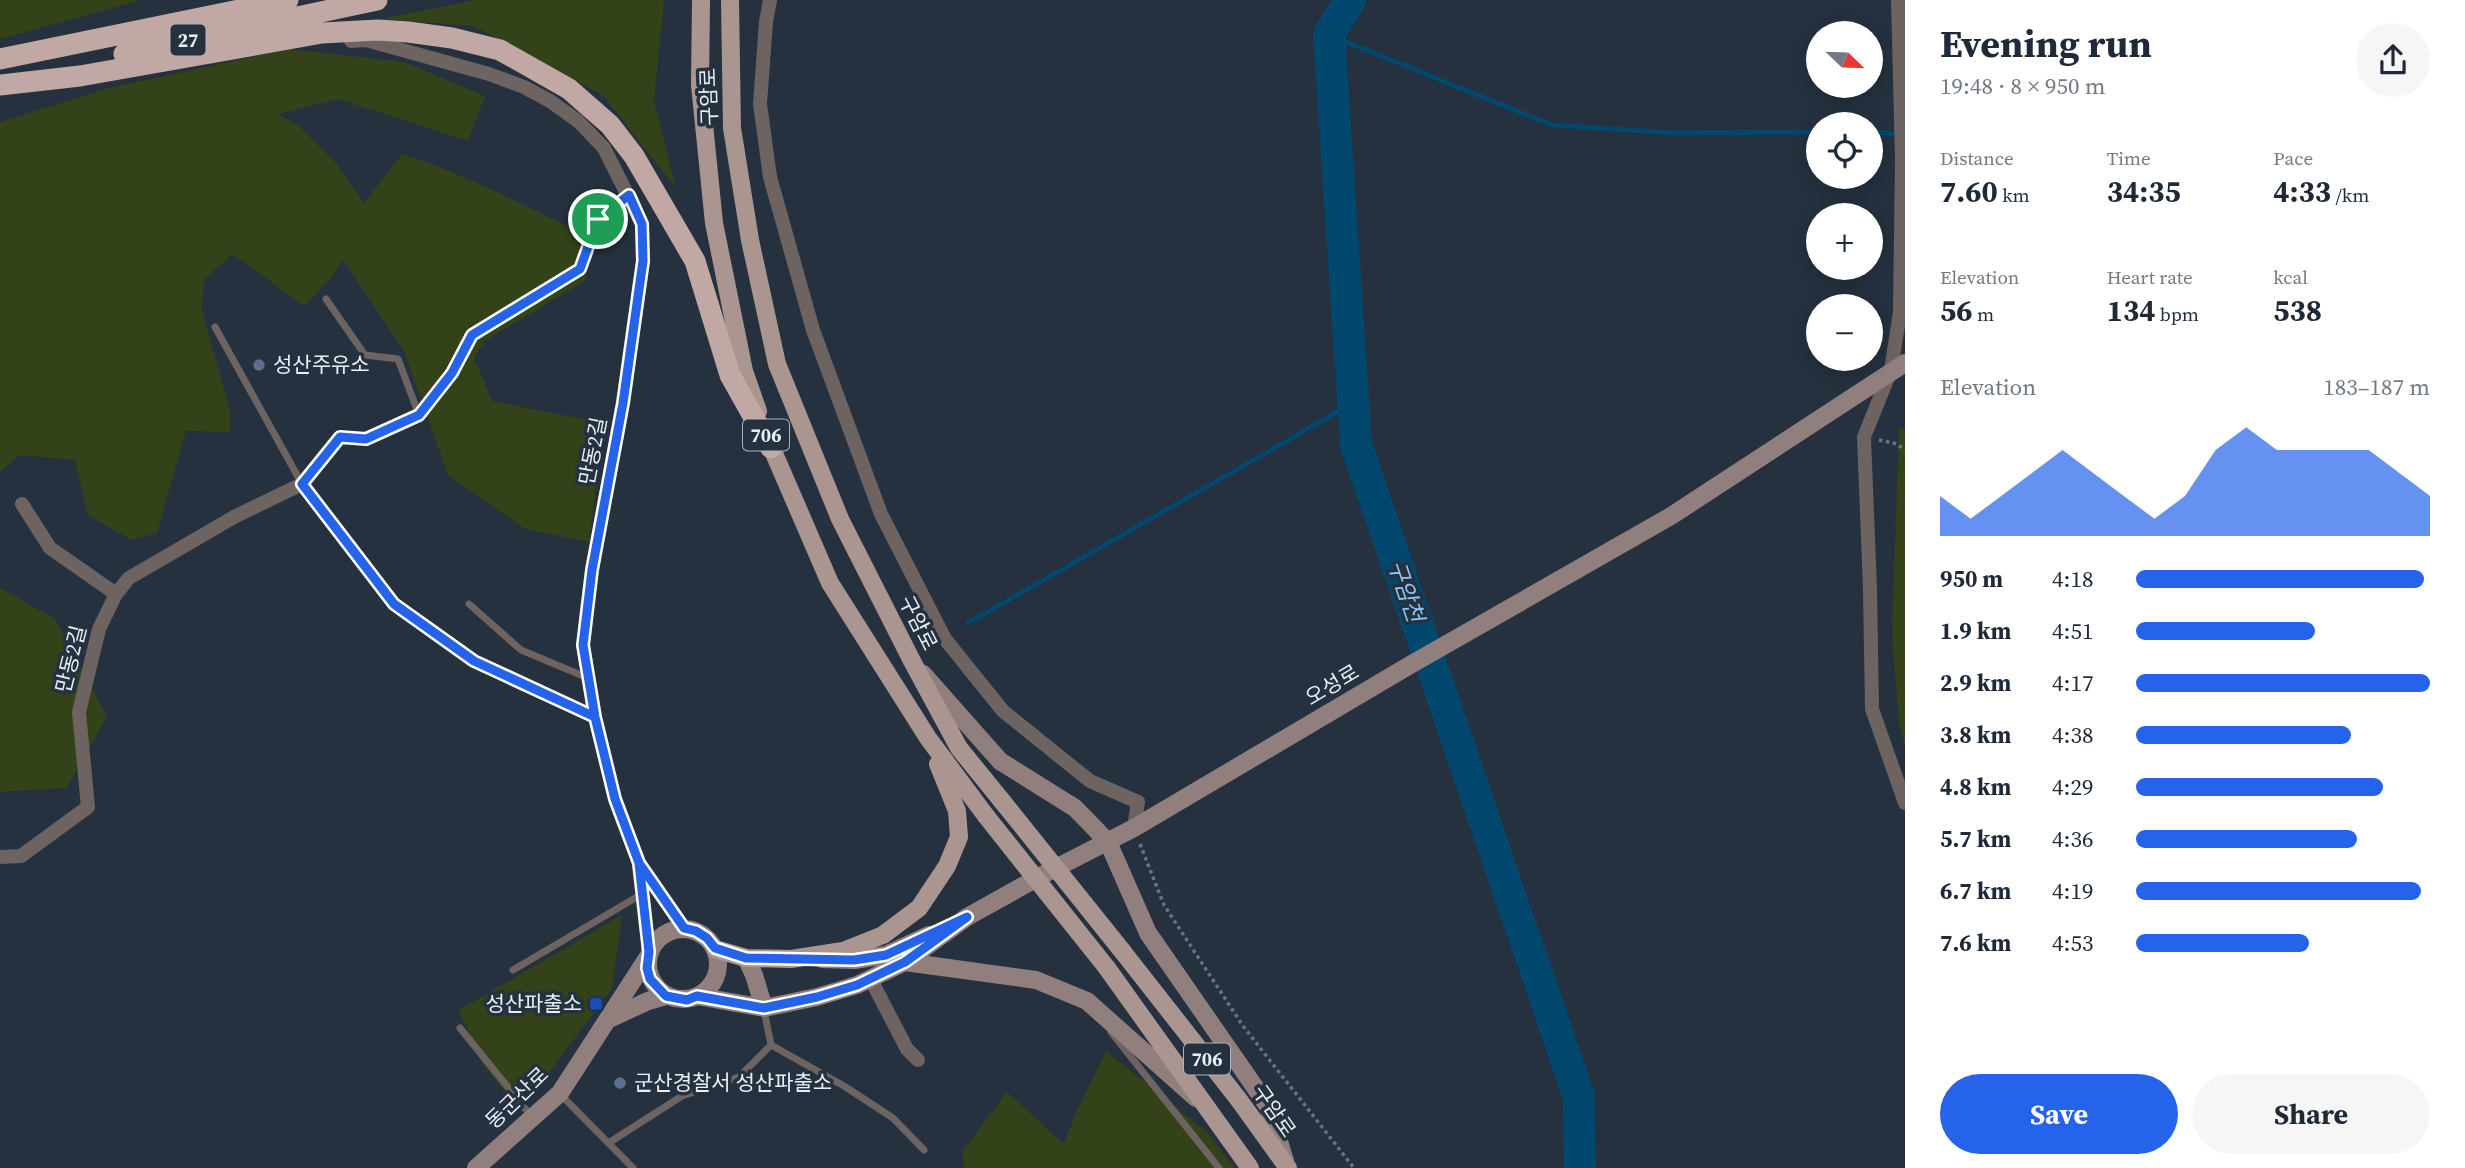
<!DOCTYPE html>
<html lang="en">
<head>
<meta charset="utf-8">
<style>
	body { margin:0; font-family:"Source Serif 4","Noto Sans KR",serif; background:#f6f6f7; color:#1f2937; height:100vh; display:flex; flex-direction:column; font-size:26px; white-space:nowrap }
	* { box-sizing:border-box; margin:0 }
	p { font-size:23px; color:#747a83 }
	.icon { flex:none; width:38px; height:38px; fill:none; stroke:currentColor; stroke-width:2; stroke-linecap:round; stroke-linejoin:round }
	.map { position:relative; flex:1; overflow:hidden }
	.drawer { display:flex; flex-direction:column; background:#fff; width:560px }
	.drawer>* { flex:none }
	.needle { width:46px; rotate:113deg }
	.fabs { position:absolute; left:1806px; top:21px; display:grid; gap:14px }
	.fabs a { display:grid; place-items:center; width:77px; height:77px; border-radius:50%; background:#fff; box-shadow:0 4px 18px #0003; font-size:35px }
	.pin { position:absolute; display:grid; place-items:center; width:60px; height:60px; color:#fff; margin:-30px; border:4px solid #fff; border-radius:50%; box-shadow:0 2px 7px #0007 }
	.round { display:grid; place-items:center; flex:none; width:74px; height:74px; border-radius:37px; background:#f6f6f7 }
	.head { display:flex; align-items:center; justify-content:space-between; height:119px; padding:0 35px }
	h1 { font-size:38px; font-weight:700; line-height:52px }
	.figures { display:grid; grid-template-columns:repeat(3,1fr); gap:10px; height:119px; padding:7px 35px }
	.figures div { display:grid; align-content:center }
	.figures b { font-size:30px; font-weight:700 }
	.figures small { font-size:19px; font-weight:400 }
	.figures p { font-size:19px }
	.chart { height:196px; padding:14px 35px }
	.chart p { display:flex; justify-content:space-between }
	.chart svg { width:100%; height:126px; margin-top:7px; fill:#2563eb; opacity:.7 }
	.cta { display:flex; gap:14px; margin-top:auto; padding:14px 35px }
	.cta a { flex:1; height:80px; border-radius:42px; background:#2563eb; color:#fff; font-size:28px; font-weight:700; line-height:80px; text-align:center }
	.cta a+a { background:#f6f6f7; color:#1f2937 }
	ul { padding:0 35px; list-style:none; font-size:23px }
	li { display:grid; grid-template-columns:112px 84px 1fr; align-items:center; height:52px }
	li i { height:18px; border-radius:9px; background:#2563eb }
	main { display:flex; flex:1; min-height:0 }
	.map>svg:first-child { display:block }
	.green { fill:#334218 }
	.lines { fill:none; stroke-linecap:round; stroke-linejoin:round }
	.stream { stroke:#02476e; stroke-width:5 }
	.river { stroke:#02476e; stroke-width:32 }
	.path { stroke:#68737f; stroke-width:3.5; stroke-dasharray:3.5 3.5; stroke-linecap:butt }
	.lane { stroke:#6d6361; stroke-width:7 }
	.street { stroke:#6d6361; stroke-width:14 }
	.secondary { stroke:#907f7d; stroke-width:18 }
	.primary { stroke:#aa9591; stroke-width:18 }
	.highway { stroke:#c2a8a4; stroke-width:21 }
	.primary-bridge { stroke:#aa9591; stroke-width:18 }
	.route-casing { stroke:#fff; stroke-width:14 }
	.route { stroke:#2563eb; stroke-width:9 }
	.service-dot { fill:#5c6f8a; stroke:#25313f; stroke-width:2.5 }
	.transit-dot { fill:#1a4fb4; stroke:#25313f; stroke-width:2.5 }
	.labels { text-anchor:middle; stroke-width:7; stroke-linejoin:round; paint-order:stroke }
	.shield { fill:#25313f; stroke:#acb5c0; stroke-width:2 }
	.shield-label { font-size:19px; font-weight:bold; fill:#e6eef7 }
	.street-label { font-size:21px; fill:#e6eef7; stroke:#25313f }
	.poi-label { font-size:21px; fill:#e6eef7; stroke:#25313f; text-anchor:start }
	.water-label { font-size:23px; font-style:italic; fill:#88c9f9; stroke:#25313f }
</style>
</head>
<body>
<main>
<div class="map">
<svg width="1905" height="1168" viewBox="0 0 1905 1168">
	<rect width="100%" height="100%" fill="#25313f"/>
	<path class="green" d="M0,0H142L0,39Z
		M475,0H664L654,100L676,189L604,96L474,26L381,19Z
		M289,49L404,62L485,96L468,141L338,99L278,114L300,127L336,163L364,203L402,154C466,174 523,205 583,234L585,281L486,340L474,357L492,401L604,423L589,542L525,529L448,475L404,351L343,259L331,278L304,306L233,254L205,278L201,307L230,409V432L186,431L157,533L131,540L88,515L75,460L19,455L0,472V122L109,88Z
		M1899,427L1905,429V746L1899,724L1892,634Z
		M0,588L55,619L107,716L67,788L0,792Z
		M622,915L612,989L541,1083L515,1104L482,1064L459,1010Z
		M1106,1051L1207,1132L1235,1168H964L962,1152L1007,1092L1064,1144L1075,1115Z"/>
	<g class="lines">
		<path class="stream" d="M1329,35L1552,125L1675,133L1818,132
			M1871,132L1898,134
			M968,623L1353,403"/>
		<path class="river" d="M1350,0L1329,35L1356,444L1579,1097L1580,1168"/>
		<path class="path" d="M1879,440L1897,444L1905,450
			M1140,844L1164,905L1243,1026L1354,1168"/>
		<path class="lane" d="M326,299L365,355L398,359L419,415
			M215,327L302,484L340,437L366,439L419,415L452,373L472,335L580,269L598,219L629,195
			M469,604L521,650L588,678
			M513,970L642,894
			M764,1010L771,1045L844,1086L893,1118L924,1150
			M460,1028L532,1117
			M1111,1032L1219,1168
			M560,1094L633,1168
			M610,1142L682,1096L739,1077L771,1045"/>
		<path class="street" d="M770,0L766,22L760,104L770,177L813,330L881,514L945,639L1003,711L1090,781L1138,802L1134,828
			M1898,0L1902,160L1900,312L1891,370L1864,437L1870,589L1872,709L1905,803
			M351,41L366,40L489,74L524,87L550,101L578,121L604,148L642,224L643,261L623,403L592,570L583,645L595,717L615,799L639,863L684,928
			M22,504L50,548L116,594
			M0,857L21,856L88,807L79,712L99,629L116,594L129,578L234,517L302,484L394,604L474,661L595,717
			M639,866L649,952
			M870,978L907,1049L918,1060"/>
		<path class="secondary" d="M923,674L1000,761L1075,808L1108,842L1148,933L1268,1106L1285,1161
			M648 964a35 35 0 1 1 70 0a35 35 0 1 1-70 0Z
			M746,958L754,975L764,1008
			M822,959L854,960L886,955L929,935
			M905,962L1036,980L1087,1001L1196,1098
			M697,996L764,1008L817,997L857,985L905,962L967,917L1046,873L1134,828L1410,665L1671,516L1905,363
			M607,1020L648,1001L666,996
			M476,1168L560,1093L648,957"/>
		<path class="primary" d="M701,0L700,85L714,223L744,371L758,411
			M730,0L732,128L750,240L777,364L840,519L912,661L959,748L1002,801
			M767,437L830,583L928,738L986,816
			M715,949L746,958L791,959L843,951L883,935L919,908L947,866L959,837L957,811L938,764
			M1123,952L1239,1100L1288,1168
			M1107,968L1250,1168"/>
		<path class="highway" d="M124,54L377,0
			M0,59L288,0
			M0,85L80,76L322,33L378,30L408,32L452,38L500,50L569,89L610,125L634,156L695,261L730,375L771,448"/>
		<path class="primary-bridge" d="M1002,801L1123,952
			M986,816L1107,968"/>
	</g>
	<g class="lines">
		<g class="route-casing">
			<path id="route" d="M598,219L580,269L472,335L452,373L419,415L366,439L340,437L302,484L394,604L474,661L595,717L615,799L639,863L684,928L696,931L707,938L715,948L746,958L854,960L886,955L967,917L905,962L857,985L817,997L764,1008L697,996L687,1000L666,996L650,979L647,968L649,952L639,863L615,799L595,717L583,645L592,570L623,403L643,261L642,224L629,195L598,219"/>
		</g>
		<use href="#route" class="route"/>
	</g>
	<g class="service-dot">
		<circle cx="259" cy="365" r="7"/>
		<circle cx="620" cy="1083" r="7"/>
	</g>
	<rect class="transit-dot" x="589" y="997" width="14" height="14" rx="3.5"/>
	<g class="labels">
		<g class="shield">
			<rect x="170.5" y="24.5" width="35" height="31" rx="5"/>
			<rect x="743" y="419.5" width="46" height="31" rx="5"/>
			<rect x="1184" y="1043.5" width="46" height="31" rx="5"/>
		</g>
		<g class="shield-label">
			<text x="188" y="47">27</text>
			<text x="766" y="442">706</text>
			<text x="1207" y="1066">706</text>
		</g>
		<g class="street-label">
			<text transform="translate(709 97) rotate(-92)" y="7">구암로</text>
			<text transform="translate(593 451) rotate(-79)" y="7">만동2길</text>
			<text transform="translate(918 623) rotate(63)" y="7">구암로</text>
			<text transform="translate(71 659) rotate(-76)" y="7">만동2길</text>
			<text transform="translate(1332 685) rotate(-31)" y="7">오성로</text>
			<text transform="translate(517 1098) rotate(-44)" y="7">동군산로</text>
			<text transform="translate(1274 1111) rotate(55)" y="7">구암로</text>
		</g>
		<g class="poi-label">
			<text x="273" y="372">성산주유소</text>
			<text x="582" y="1011" text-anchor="end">성산파출소</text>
			<text x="634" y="1090">군산경찰서 성산파출소</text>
		</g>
		<g class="water-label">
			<text transform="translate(1406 591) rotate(71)" y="8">구암천</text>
		</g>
	</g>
</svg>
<div class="fabs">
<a><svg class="needle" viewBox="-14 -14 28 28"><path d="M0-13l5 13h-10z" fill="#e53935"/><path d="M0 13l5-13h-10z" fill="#747a83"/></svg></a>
<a><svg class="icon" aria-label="locate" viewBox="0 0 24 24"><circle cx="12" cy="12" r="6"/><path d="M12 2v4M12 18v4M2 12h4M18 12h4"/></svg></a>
<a>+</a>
<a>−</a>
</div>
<div class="pin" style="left:598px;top:219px;background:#1e9e55"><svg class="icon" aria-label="arrive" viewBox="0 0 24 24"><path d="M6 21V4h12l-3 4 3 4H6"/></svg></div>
</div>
<section class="drawer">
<div class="head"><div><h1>Evening run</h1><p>19:48 · 8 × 950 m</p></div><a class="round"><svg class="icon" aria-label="share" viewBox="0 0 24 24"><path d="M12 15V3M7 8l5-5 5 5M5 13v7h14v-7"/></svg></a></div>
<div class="figures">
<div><p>Distance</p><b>7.60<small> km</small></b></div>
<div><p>Time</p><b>34:35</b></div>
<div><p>Pace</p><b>4:33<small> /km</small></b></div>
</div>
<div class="figures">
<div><p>Elevation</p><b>56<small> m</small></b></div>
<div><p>Heart rate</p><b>134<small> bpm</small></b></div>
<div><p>kcal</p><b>538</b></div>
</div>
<div class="chart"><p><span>Elevation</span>183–187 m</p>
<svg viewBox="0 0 160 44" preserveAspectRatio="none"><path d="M0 44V30L10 38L20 30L30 22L40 14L50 22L60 30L70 38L80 30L90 14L100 6L110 14L120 14L130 14L140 14L150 22L160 30V44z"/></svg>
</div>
<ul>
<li><b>950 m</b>4:18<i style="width:98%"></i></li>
<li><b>1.9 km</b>4:51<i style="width:61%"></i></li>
<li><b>2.9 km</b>4:17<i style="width:100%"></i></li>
<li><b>3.8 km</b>4:38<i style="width:73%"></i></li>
<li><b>4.8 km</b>4:29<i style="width:84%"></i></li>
<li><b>5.7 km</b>4:36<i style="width:75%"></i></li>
<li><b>6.7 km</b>4:19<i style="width:97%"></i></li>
<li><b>7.6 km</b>4:53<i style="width:59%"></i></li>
</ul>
<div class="cta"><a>Save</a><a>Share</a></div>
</section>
</main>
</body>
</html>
